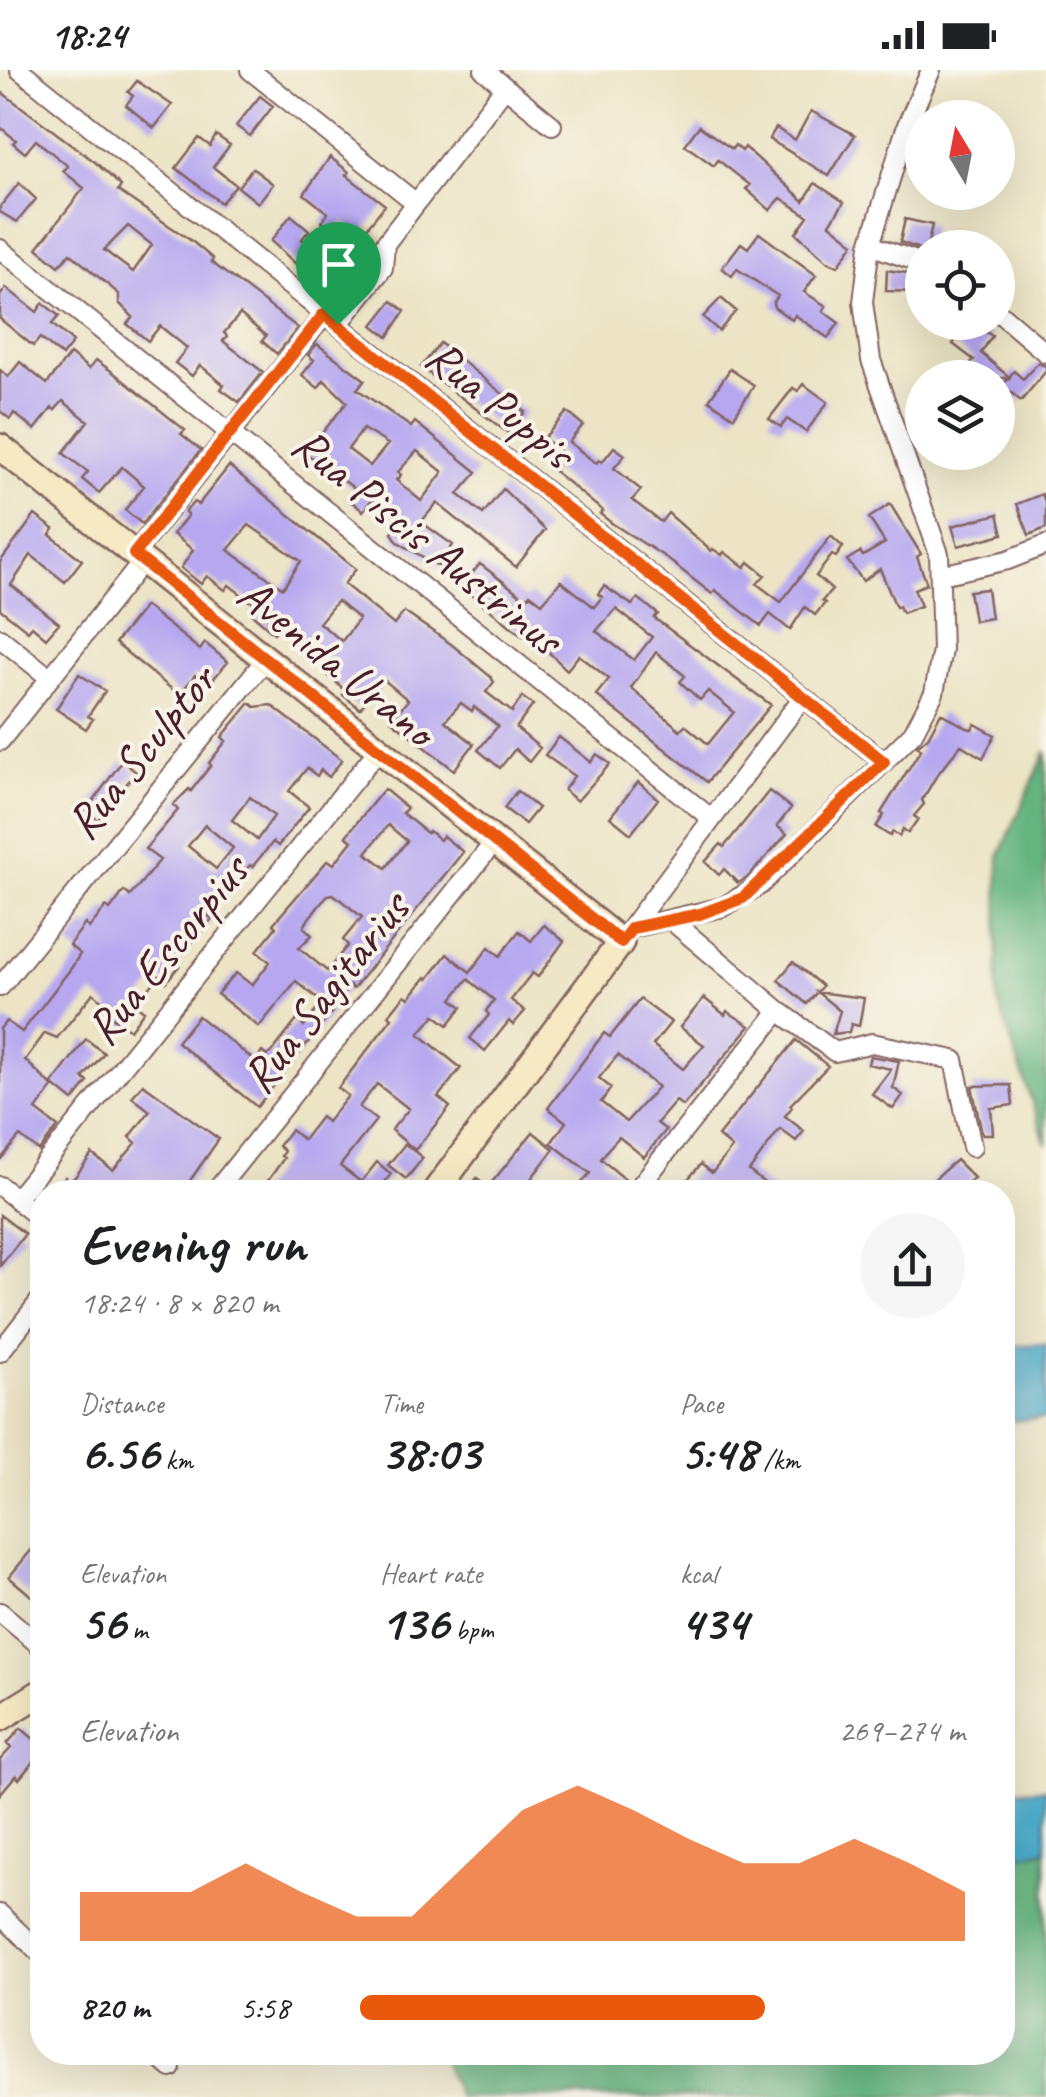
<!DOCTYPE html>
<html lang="en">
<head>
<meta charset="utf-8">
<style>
	body { margin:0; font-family:Caveat,sans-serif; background:#f6f6f6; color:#202124; height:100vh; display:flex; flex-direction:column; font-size:38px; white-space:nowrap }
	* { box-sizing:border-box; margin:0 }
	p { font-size:32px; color:#757577 }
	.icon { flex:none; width:55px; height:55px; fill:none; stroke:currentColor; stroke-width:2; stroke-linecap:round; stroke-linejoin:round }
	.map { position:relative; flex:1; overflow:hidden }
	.panel { position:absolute; left:30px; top:1110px; width:985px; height:885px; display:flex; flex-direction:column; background:#fff; border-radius:40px; box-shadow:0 10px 40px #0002 }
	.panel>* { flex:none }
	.needle { width:65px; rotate:350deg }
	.tools { position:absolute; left:905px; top:30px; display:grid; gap:20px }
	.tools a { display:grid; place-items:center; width:110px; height:110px; border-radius:50%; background:#fff; box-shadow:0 10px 40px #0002; font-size:50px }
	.pin { position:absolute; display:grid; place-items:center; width:85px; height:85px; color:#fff; margin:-102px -42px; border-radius:50% 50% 50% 0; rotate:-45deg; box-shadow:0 0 10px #0007 }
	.pin .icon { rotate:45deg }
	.round { display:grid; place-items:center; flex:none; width:105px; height:105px; border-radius:52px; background:#f6f6f6 }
	.headline { display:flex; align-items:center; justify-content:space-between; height:170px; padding:0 50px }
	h1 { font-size:55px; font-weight:700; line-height:75px }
	.stats { display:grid; grid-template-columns:repeat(3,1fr); gap:15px; height:170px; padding:10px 50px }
	.stats div { display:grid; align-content:center }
	.stats b { font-size:50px; font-weight:700 }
	.stats small { font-size:28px; font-weight:400 }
	.stats p { font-size:28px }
	.chart { height:280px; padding:20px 50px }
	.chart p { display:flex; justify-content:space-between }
	.chart svg { width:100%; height:180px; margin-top:10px; fill:#ea580c; opacity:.7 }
	ul { padding:0 50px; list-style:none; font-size:32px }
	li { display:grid; grid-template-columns:160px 120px 1fr; align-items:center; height:75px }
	li i { height:25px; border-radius:12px; background:#ea580c }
	.status { display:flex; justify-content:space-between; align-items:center; height:70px; padding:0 50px; background:#fff; direction:ltr }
	.status svg { height:28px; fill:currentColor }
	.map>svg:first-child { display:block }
	.forest { fill:#64b47f; stroke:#576a55; stroke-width:2.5 }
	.water { fill:#4bacca; stroke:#4a667a; stroke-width:2.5 }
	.building { fill:#b6a7f0; fill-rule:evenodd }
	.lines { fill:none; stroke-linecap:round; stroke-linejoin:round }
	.street-casing { stroke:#836461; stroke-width:22 }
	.secondary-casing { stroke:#836461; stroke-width:30 }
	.street { stroke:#fff; stroke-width:18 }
	.secondary { stroke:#f6e9c3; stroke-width:25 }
	.route-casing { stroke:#fff; stroke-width:20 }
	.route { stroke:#ea580c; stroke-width:12 }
	.labels { text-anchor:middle; stroke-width:8; stroke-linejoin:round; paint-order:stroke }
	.street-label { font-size:48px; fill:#4a1f2b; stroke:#f7f3e8 }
</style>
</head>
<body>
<div class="status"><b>18:24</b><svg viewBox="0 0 49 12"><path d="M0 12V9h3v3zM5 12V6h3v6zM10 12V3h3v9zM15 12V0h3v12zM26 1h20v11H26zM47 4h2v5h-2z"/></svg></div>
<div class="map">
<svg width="1046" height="2027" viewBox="0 0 1046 2027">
	<rect width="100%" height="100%" fill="#f7f3e8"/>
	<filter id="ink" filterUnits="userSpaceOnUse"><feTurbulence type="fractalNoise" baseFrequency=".01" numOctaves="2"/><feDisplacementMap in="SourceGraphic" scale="20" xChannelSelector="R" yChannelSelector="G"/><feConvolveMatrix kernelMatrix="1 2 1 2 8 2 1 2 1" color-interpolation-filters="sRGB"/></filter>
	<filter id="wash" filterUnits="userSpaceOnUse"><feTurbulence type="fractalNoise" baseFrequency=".0048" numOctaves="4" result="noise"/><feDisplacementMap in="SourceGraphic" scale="40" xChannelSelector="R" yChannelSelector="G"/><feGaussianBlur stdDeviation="2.25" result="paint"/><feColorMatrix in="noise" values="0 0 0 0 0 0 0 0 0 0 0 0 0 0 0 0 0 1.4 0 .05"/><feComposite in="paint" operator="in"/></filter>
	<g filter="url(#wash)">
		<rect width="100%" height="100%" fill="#ece4c5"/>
		<path class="forest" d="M1046,681V1074L997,929L999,787Z
			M1046,1780V2027H458L440,1983L1002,1982L1003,1787Z"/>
		<path class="water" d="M1046,1274V1348L1003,1352V1276Z
			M1046,1719V1780L1003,1787V1721Z"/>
		<g id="blocks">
			<path class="building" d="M137,11L172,35L154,58L126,35L133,26L128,22Z
				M0,21L95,92L121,116L118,121L193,172L213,189L211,192L298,258L277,284L262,271L266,266L240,244L224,263L227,266L223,271L263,302L239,332L221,319L224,315L200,295L192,306L175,293L187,278L160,256L148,271L127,254L133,247L119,233V224L70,183L59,196L37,178L84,118L63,101L68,96L36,70L25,83L13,73L16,70L0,57ZM128,156L152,175L133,202L104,180Z
				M260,26L273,36L250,66L236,56Z
				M811,41L855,65L829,106L769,69L776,58L795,70Z
				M699,56L732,79L735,75L742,81L745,77L804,131L815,113L844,132L830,154L854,173L838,196L827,191L796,163L808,146L781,128L770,140L746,119L750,115L718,90L714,96L685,75Z
				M216,65L230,75L213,97L236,115L221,133L176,98L199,68L210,76Z
				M330,87L349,102L346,105L385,135L361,165L343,151L335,162L322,152L328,143L304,124Z
				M252,98L273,114L258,133L238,117Z
				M19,113L36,129L17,152L0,142V137Z
				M291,145L309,160L302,169L355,212L342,229L311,208L271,171Z
				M905,149L932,155L927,178L922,180L900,172Z
				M759,163L816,205L804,222L826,236L823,241L839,253L828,268L795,245L792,250L774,237L773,233L778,226L737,199L732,206L722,198L741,173L748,178Z
				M887,200L919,205L918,222L886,221Z
				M6,218L37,242L43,233L59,246L52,254L73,272L62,286L40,268L33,276L0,249V226Z
				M721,228L736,241L719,261L703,247Z
				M392,231L405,241L388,267L373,255Z
				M970,252H981L988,258L985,261L992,266L981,283L1009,307L1014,301L1023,309L1038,293L1046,296V301L1021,331L1002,315L1009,308H983L970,295L974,290L953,274Z
				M440,273L525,342L508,363L421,297Z
				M317,274L365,310L357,319L411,357L415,352L477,402L458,424L483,444L503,419L545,460L516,497L437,433L421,452L453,475L438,496L398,472L392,463L402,451L373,428L363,441L347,428L355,419L306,383L347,332L324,310L318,318L302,305L314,290L308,285ZM363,359L388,374L370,396L348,379ZM417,381L443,402L421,431L396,410L401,405L398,402Z
				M70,284L89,299L96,290L114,303L185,360L181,364L201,380L142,454L125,440L144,416L122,397L99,423L82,409L88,402L63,383L88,351L63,331L55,340L52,338L35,360L14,343L10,349L0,341V300L8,307L20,292L47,314Z
				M730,299L754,315L734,347L709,330Z
				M803,314L828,332L806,362L787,349L781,357L769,349L793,318L798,321Z
				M567,342L583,355L569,372L596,393L599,390L602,392L614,377L625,385L614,398L641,420L632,430L661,452L668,443L711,481L713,479L722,485L724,482L745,497L749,492L765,505L757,514L781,532L831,466L843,477L836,487L832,485L816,506L832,520L822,531L825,533L815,545L805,537L790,560L770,544L761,556L715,520L712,524L665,487L613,454L600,444L603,441L553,400L565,386L544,368Z
				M229,396L356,499L344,514L394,555L404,542L451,574L491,607L494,612L486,622L512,642L522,627L533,635L516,658L540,678L529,692L515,679L500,698L478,680L498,656L474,637L472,641L461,633L445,651L474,674L454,700L391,650L408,630L383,609L360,639L343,625L346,621L324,602L327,599L302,579L307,572L283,552L274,563L252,544L258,537L229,515L225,520L207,506L201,514L181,498L193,480L173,464L188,445L185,442L194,432L198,435ZM249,455L301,491L283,518L228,480ZM337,531L359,549L342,571L319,553Z
				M1042,424L1046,434V458L1029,465L1017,434Z
				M890,434L921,484L917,487L927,514L914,519L921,536L902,543L899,536L896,537L880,499L863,511L847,490L860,482L863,486L885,473L869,448Z
				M998,444L1003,464L958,476L952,456Z
				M35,445L54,459L50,465L82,490L65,512L31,485L11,515L59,553L46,568L32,556L28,561L0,539V492Z
				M480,494L526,529L530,524L542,533L561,511L594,537L602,527L598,524L604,516L632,535L638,528L658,544L654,548L771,635L707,712L596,625L609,609L579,585L567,600L527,561L523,566L461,517ZM616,539L652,567L634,590L596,561ZM656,582L685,606L680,612L700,630L708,621L734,642L708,674L685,655L680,660L631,618Z
				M987,519L991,548L974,551L969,521Z
				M145,536L200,580L205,573L228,592L208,615L195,605L179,625L115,573Z
				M79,604L105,621L88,646L93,649L86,659L56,639Z
				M250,633L255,637L271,635L342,690L329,707L321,700L317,706L307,698L289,721L309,737L278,776L273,772L252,797L250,795L229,820L227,818L206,844L212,849L176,892L180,895L166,912L159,906L136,935L144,941L130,960L107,943L110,937L93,923L57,968L45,963L25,990L53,1017L36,1040L58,1057L39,1081L20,1066L0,1090V959L6,951L22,962L72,897L80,884L69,875L85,854L89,858L106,837L110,840L124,821L130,826L160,790L145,779L178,740L173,735L189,719L191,721L211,695L209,693L226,671L222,667ZM250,727L274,746L257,770L232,750ZM205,755L233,778L216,799L188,776Z
				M941,643L967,658L972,659L975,654L995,665L983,688L961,675L937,705L922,730L924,734L914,746L918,749L908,763L903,759L899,766L893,762L890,766L876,757L884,745L881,743L921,679L917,676L928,667Z
				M559,667L591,692L597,684L610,694L577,731L564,720L574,706L545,685Z
				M122,691L136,702L98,750L86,741Z
				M638,712L658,729L631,764L610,747Z
				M384,719L407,738L402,743L427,763L429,761L440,770L443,766L463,782L353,919L350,916L330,939L296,911L259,957L217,924L236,903L252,915L270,892L257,881L276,857L273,854L328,790L334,794L352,771L346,766ZM388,755L407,771L386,798L366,783ZM333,824L362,847L343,870L348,875L327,901L299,878L312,865L304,857L309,848L328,825Z
				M517,721L538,738L525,754L504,738Z
				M769,721L791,738L777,756L787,764L747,808L738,813L724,799L719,805L705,792L721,774L724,777Z
				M544,855L564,871L538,907L532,903L511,930L525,941L513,955L509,951L485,981L470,968L489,945L486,941L494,930L468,909L452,929L462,937L448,955L435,945L419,964L461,998L438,1027L450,1037L415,1080L391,1060L409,1039L377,1014L359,1037L376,1050L340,1096L361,1112L377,1092L391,1104L377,1122H260L284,1088L281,1086L284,1081L278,1076L291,1060L303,1070L321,1047L327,1052L348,1026L338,1018L392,948L389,945L405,925L409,928L426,907L428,909L447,884L470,902L489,877L500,886L519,861L531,871Z
				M793,892L822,916L807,934L778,910Z
				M817,922L864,928L859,956L851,954L849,962L833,964L840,941Z
				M704,928L725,945L727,941L750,956L683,1036L676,1031L657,1053L666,1060L644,1087L619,1067L608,1079L601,1089L626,1110L615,1122H574L590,1103L551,1073L566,1052L548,1038L604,963L610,967L640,929L671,952L653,975L683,999L704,975L680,957ZM618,985L658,1017L626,1052L601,1032L611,1018L599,1008Z
				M321,934L332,942L257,1037L177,972L198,946L255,991L262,982L267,986L272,982L297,950L304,956Z
				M86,969L104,983L83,1008L88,1012L73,1031L52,1014Z
				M796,970L828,996L790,1035L792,1037L785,1046L804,1061L796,1071L780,1059L749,1101L776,1122H677L701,1094L712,1103L732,1078L718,1066Z
				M870,986L899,991L893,1018L903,1025L893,1039L872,1024L891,999L868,994Z
				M143,1014L219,1069L182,1122H53L65,1107L70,1111L75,1107L92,1084L113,1100L136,1073L130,1067L150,1041L132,1027Z
				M1011,1015L1013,1035L991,1038L993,1064H982L972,1016Z
				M533,1062L554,1079L530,1110L536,1115L530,1122H466L477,1108L488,1117Z
				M405,1074L423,1088L406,1109L388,1095Z
				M956,1090L974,1108L956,1122H940L931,1112Z
				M0,1145L25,1164L0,1196Z
				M42,1467V1535L9,1507Z
				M21,1658L42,1676V1681L19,1709L16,1705L0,1724V1690L11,1678L7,1674Z"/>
		</g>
	</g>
	<g filter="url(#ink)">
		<use href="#blocks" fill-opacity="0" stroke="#836461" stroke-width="2.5"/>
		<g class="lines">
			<g class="street-casing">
				<path id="street" d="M20,0L884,692
					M250,0L416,133
					M484,0L552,55
					M870,175L922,193
					M0,179L712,749
					M998,242L1046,283
					M338,255L383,198L385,174L505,17
					M134,484L325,244
					M941,505L1008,490L1046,475
					M0,568L50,608
					M0,671L143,491
					M671,850L779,941L835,982L872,973L954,990L972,1077
					M632,858L723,837L760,815L913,663L934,623L942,580L939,484L871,290L863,232L870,175L907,55L931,0
					M630,859L803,627
					M0,917L266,589
					M0,1116L42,1150
					M215,1122L495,771
					M635,1122L779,941
					M16,1129L379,679
					M0,1282L42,1228
					M0,1542L42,1577
					M0,1844L42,1885
					M153,1982L171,1998"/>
			</g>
			<g class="secondary-casing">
				<path id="secondary" d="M0,377L621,872L435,1122
					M0,1648L42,1622"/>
			</g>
			<use href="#street" class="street"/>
			<use href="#secondary" class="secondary"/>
		</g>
	</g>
	<g class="lines" filter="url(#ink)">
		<g class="route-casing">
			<path id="route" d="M324,244L884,692L743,828L700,844L632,858L621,872L134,484Z"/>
		</g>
		<use href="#route" class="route"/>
	</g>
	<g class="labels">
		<g class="street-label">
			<text transform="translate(501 333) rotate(39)" y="17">Rua Puppis</text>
			<text transform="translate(428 470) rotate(39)" y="17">Rua Piscis Austrinus</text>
			<text transform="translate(337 591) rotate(39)" y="17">Avenida Urano</text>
			<text transform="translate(140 681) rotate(-51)" y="17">Rua Sculptor</text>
			<text transform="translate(166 879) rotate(-51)" y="17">Rua Escorpius</text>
			<text transform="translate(324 922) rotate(-52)" y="17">Rua Sagitarius</text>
		</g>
	</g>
</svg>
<div class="tools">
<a><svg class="needle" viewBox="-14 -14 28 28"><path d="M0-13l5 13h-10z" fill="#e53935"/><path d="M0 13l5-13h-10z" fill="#757577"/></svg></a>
<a><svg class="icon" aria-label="locate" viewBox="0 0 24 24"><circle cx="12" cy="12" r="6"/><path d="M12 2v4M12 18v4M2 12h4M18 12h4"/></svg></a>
<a><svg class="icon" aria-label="layers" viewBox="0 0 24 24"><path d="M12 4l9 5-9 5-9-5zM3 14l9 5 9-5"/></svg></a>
</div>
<div class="pin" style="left:338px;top:254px;background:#1e9e55"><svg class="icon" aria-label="arrive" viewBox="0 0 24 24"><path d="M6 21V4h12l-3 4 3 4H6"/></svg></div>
<section class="panel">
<div class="headline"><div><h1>Evening run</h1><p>18:24 · 8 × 820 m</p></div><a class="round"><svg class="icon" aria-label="share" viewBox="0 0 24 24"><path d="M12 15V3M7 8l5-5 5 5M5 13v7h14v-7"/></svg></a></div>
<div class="stats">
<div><p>Distance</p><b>6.56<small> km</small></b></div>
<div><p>Time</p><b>38:03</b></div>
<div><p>Pace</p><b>5:48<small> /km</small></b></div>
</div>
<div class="stats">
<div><p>Elevation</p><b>56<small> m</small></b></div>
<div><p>Heart rate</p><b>136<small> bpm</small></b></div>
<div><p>kcal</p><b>434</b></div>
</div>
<div class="chart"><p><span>Elevation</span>269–274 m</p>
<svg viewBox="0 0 160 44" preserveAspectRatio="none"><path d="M0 44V32L10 32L20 32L30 25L40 32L50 38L60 38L70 25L80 12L90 6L100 12L110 19L120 25L130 25L140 19L150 25L160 32V44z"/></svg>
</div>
<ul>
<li><b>820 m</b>5:58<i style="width:67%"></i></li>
</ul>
</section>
</div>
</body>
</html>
